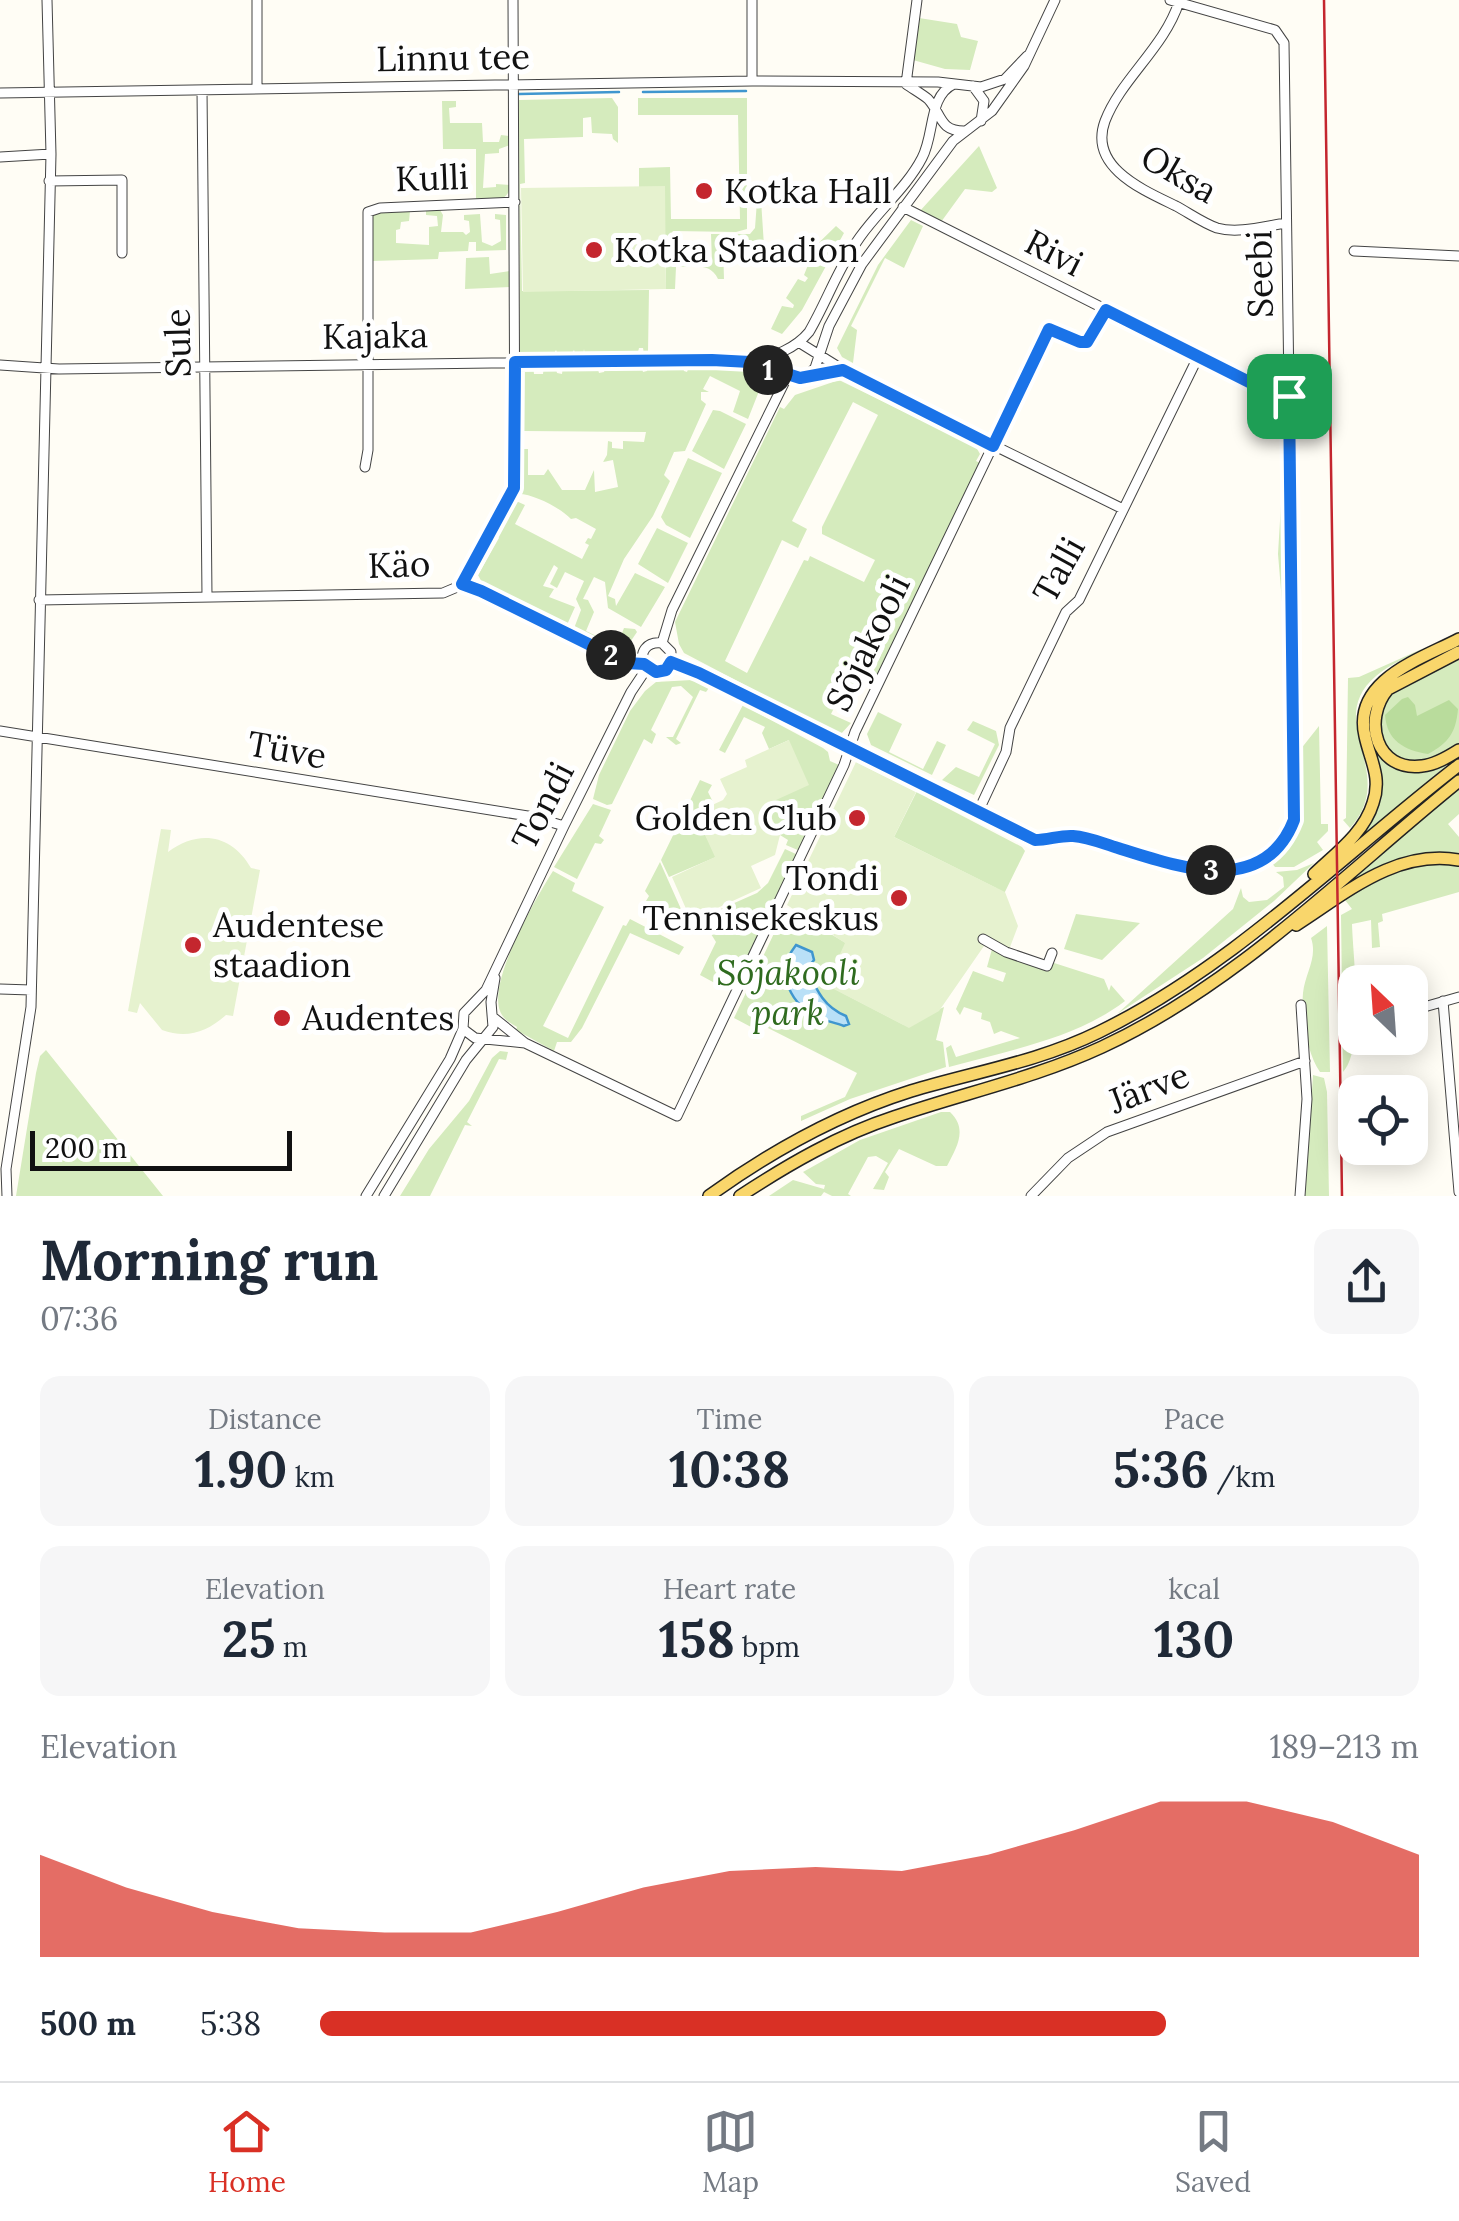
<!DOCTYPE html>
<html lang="en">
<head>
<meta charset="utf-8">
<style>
	body { margin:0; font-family:Lora,serif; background:#f6f6f7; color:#1f2937; height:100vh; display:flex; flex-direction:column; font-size:38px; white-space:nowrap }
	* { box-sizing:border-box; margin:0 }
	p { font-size:32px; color:#747a83 }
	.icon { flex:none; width:55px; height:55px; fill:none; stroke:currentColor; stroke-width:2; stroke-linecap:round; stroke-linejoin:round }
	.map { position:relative; height:1196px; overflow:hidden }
	.drawer { display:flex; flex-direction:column; background:#fff; flex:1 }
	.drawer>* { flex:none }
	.needle { width:65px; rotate:335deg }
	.buttons { position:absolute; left:1338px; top:965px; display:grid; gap:20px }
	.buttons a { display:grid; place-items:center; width:90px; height:90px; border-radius:20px; background:#fff; box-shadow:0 5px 25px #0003; font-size:50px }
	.scale { position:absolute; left:30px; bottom:25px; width:262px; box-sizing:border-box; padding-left:10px; border:5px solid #111; border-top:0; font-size:28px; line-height:35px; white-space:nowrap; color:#111; -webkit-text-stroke:8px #fff; paint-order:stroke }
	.pin { position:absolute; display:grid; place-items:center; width:85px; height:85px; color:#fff; margin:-42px; border-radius:20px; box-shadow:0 5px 15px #0006 }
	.km { position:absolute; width:50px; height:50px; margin:-25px; border-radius:50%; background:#222; color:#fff; font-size:28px; line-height:50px; text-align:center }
	.round { display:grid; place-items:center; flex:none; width:105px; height:105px; border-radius:20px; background:#f6f6f7 }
	.headline { display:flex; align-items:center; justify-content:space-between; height:170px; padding:0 40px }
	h1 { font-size:55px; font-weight:800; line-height:75px }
	.stats { display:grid; grid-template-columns:repeat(3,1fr); gap:15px; height:170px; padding:10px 40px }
	.stats div { display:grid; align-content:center; border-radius:20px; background:#f6f6f7; text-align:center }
	.stats b { font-size:50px; font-weight:800 }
	.stats small { font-size:28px; font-weight:400 }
	.stats p { font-size:28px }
	.chart { height:280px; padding:20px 40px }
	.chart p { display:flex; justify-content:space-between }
	.chart svg { width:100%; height:180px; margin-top:10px; fill:#d93025; opacity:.7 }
	ul { padding:0 40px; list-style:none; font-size:32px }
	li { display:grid; grid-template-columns:160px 120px 1fr; align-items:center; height:75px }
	li i { height:25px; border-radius:12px; background:#d93025 }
	.tabs { display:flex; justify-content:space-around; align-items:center; height:140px; border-top:2px solid #e0e1e3; background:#fff; font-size:28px; color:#747a83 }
	.tabs a { display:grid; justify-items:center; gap:5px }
	.tabs .on { color:#d93025 }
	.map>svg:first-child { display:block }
	.green { fill:#d5ebbd; fill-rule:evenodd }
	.forest { fill:#b9dc9c }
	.pitch { fill:#e6f2cf }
	.water { fill:#b9e0f7; stroke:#3f96cf; stroke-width:2.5 }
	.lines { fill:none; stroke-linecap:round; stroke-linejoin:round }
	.stream { stroke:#3f96cf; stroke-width:2.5 }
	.minor-casing { stroke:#444; stroke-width:11 }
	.major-casing { stroke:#222; stroke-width:14 }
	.minor { stroke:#fff; stroke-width:9 }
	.major { stroke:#f9d66b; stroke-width:11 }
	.rail { stroke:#c4262e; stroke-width:2.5 }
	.route-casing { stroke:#fff; stroke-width:20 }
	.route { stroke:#1a73e8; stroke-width:12 }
	.poi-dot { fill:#c4262e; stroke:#fff; stroke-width:4 }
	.labels { text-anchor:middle; stroke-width:10; stroke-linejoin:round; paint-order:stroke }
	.street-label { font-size:35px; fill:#111; stroke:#fff }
	.poi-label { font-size:35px; fill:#111; stroke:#fff; text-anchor:start }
	.park-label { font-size:35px; font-style:italic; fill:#2f6b1f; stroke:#fff }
</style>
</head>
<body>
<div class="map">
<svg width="1459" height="1196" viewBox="0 0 1459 1196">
	<rect width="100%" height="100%" fill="#fffdf5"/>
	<path class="green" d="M919,18L957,24L961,37L978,41L970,70L945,69L913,60Z
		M612,98L618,107V143L613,139L612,134L592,133L591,117L583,118V137L524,139L525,183L520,184L522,291L649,290L648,352L644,354L643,348H639L637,356H585L584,349L583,356H576L574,350L569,357H559L556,350L552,357H520L519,100Z
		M638,98H747V229L736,232L673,231L666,241L639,187V168L670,167L671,219H740L738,115H638Z
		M442,101H456V107L449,108L450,123H482L483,142H499L501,135L509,136L510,145L499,149V153L485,154L483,188L496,187V184L510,185C509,203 491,201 476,203V149H443Z
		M979,146L997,188L992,192L965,189L941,222L919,212Z
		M761,200L764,246H776L774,253H754L753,243L723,244L724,279H718C710,262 693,267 676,267L675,289H666V264L712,262L711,234H750L755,228L757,201Z
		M426,210H440L443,215L441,232H463L466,235L470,232L469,221L464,220V215L480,214L482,242L492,246L501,241L500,220L495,219V214L506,215V250L476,251V242H469L468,251L439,252L438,259L372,261V216L376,212L410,211L409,221L401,222L400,229L396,230V243L429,245V227L438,226L437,216L426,215Z
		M911,220L923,226L904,268L885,258L851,326L857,330L853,363L842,357L837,348L878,265Z
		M836,226L844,233L802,310L782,334L771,329L782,306L793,308L794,305L786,298L798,279L805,282L808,278L804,275L808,265L801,260Z
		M489,257L490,274L510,271V287L465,289L466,258Z
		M607,364L641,365L643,372L647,371L648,364H682L684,371L687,372L690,364C717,364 745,361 763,381L748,419L733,412L740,391L710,376L703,389L709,392H701V400L706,404L685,451L674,452L664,475L670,481L653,516L624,559L608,596L615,599L616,606L635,573L665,587L641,627L608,608L605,582L594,577L583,599L588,600L594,612L586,631L617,646L624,628L635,629L637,632L620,657L573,631L581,610L576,599L584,581L565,572L557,588L550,584L558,568L554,565L543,586L554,589L549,597L575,607L566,627L484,586L478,575L499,538L495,533L514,500L525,505L515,524L582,559L589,545L585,543L588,538L591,539L596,529L576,518L571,519C562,509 534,494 519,494V443L524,439V449H528V475H544L548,469L562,490H585L594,470L595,492L618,487L613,460L603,462L607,455L608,441L612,442V448L623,449V441L644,442L646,432L524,431L519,426V370L533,366L534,374H543L544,366L555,365L557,373L562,374L563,366H597L599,373L604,372Z
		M839,380L976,447L980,454L976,461L980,463L873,683L870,676L884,649L861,638L858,643L861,646L845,678L855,684L854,687L849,685L845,693L842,692L831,714L851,723L840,735L684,653L679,644L675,622L780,407L784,409L795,395ZM853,402L878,415L822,527V534L875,560L864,582L810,556L808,561L804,560L747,673L725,661L782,540L798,548L807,529L792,521Z
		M1281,402L1286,407L1288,609L1283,614L1278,554L1282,488Z
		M713,410L720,411L746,424L724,469L692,451Z
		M688,458L722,473L690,538L666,525L661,517Z
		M657,528L688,543L668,583L638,564Z
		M1424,648C1409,657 1390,664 1376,676C1322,722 1400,773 1350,828L1343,820L1346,818L1348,678L1359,677Z
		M1459,659V743C1446,752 1433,762 1416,762C1381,762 1370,721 1388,697C1399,682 1442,668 1459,659Z
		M692,680L709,688L706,692L700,690L676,739L681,743L676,745L666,737H673L693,697L681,686L672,687L651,730L656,734L652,744L644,739L612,804L607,805L593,799L599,775L630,711L645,691L656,682Z
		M743,705L823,748L828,752L830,761L839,765L800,851L786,845L788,840L780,835L765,805L789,740L769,749L762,733L765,727L744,717L725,753L719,750Z
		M878,712L902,724L889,752L923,769L937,741L946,745L932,775L871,745L867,734Z
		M973,721L996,731L999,745L974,795L942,780L956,767L979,777L995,744L967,730Z
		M1319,726L1321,824H1328V831L1317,842L1323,850L1294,867H1275L1271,862L1288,845L1297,825L1300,750Z
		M1373,742L1407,771L1427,770L1459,755L1349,848L1381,780Z
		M700,780L712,785L708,792L714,804L695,813L716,857L669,877L661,860Z
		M918,789L925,791L928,798L1022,847L1025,851L1001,900L996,888L894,837Z
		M1459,789V814L1448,824L1459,837V855C1413,850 1383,867 1345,889L1347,883Z
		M593,804L611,810L599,836L604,840L601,844L595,843L577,879L554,867Z
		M785,849L798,855L734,988H724L700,975L716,942L711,934L698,926V919L757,893L768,883Z
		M660,862L685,918L692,922L696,920V925L646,901L649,896L645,891Z
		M1423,862L1459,864V892L1382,914L1383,921L1378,923L1380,947L1372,948L1371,920L1352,924C1353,958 1365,1048 1343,1072L1341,915L1352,909L1345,900L1388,873Z
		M1314,863L1274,901L1203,958L1117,1014L1233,909L1241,888L1243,897L1249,902L1267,900L1284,887L1283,877L1276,872L1297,870Z
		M553,871L575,883L572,891L604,907L543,1026L568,1038L623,925L626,926L630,919L684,947L679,955L630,933L582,1028L571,1042H557L554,1051L516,1030L517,1027C510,1023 503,1019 500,1011C488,980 536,898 553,871Z
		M786,908L846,943L827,985L904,1025L944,1007L936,1040L943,1042L946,1067L850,1099L801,1121V1116L845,1097L857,1073L752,1020L753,1028L734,1018Z
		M1076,914L1140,923L1102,960L1064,949Z
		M1327,926L1330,1072H1320C1307,1054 1301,1015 1303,993C1305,973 1318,958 1311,938Z
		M992,949L1051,962L1104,979L1109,991L1111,985L1125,1001C1075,1039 1009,1050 949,1067L946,1048L951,1045L956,1057L1020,1038L1001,1031L994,1034L990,1022L981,1019L982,1013L964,1007L960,1015L956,1009L973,971L1003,982L1006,973L987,967Z
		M46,1050L163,1196H16L36,1073L40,1056Z
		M500,1051L508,1052L506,1060L499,1059L467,1122L472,1126L465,1125L430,1196H400L429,1149L469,1101L492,1058Z
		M1313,1075L1324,1078L1327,1092L1329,1196H1305Z
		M941,1112H950C968,1129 957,1147 947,1166H936L899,1149L885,1172L889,1177L884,1190L873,1189L888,1163L876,1156L868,1157L848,1194L851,1196H832L824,1192L821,1196H769L793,1180L824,1189L825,1185L816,1184L803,1172L860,1140Z"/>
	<path class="forest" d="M1408,697L1415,705L1417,716L1449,700L1458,709C1456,732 1449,743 1428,754C1404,750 1387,741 1385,715L1402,699Z"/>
	<path class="pitch" d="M665,186L666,289L523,292L521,188Z
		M789,740L809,785L765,805L780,835L775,855L751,866L761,888L691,920L672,877L715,857L695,813L723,800L727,794L720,779L747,767L745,760Z
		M856,762L916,792L894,837L1005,892L1018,926L1007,955L984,946L939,1011L909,1028L826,985L845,943L787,905Z
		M161,829L171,830L168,852C198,829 232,834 251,868L260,870L233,1016L226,1015C207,1032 187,1039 162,1030L140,1003L137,1013L128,1011Z"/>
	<path class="water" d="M796,945L812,952L814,960L807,969C817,991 824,1007 846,1016L849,1024L844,1026C835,1022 823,1021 814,1016C787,999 776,970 796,945Z"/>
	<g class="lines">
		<path class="stream" d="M643,92L746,91
			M519,94L619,92
			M618,354H636
			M559,355H570
			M576,355H582
			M586,355L615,354
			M523,356L552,355"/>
		<g class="minor-casing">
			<path id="minor" d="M257,0V89
				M752,0V81
				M1179,2C1164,48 1121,79 1105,121C1088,167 1143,190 1176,206C1189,213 1203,223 1217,228C1238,234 1265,226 1286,223
				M906,84L917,0
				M906,84C913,89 922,94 928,99C942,114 939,131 964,131
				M973,86L984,101L981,121
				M202,90L207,596
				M0,93L752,81L938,82L981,87L1005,79L1027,56
				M0,157L51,154
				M49,181L122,180V253
				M903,207L1277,396H1289
				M1354,251L1459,256
				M800,343L853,376L1123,509
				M753,362C774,356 795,349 809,332C827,301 839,266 860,237C879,210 907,187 922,158C935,134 928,96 954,84
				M0,365L59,369L712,360L750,362L794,378L843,370
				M807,376L815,368L829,326L862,264L953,141L992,111L1024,66L1055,0
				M365,467L368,450V212L380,208L515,202
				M462,585L481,591L627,663L644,664
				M39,600L443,593L462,585L515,483L513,0
				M662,643L672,610L788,375
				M671,662L1035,840C1054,840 1070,834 1089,838C1149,853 1288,917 1295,805L1284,43L1275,30L1170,0
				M645,666C638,652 647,641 662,643
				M647,668L661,672L669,666L671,652L662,643
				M0,731L534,817L564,826
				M978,812L1006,752L1010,728L1066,612L1079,600L1198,357
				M983,939L1006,952L1047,966L1052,953
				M0,989L31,990
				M1443,1001L1459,1192
				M1410,1011L1459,997
				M494,1018L525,1043L677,1116L844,765L855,732L1049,329L1080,343L1087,342L1106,310
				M463,1029L475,1038L525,1043
				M7,1196L6,1169L31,1007L51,154L47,0
				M366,1196L450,1059L463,1029L464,1013L486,990L564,826L631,692L647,668
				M384,1196L466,1060L493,1027L491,1002L495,978
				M1031,1196L1068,1158L1107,1132L1305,1061
				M1300,1196L1307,1099L1301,1005"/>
		</g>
		<g class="major-casing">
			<path id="major" d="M1459,652L1388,689C1362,720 1376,772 1422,766C1435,765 1448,757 1459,750
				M1314,874C1336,853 1364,833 1373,803C1382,777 1370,760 1365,736C1352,680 1421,659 1459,639
				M1296,925C1346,893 1396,849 1459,860
				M709,1196C770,1152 838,1114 911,1091C974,1072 1038,1062 1099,1032C1234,966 1341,856 1459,765
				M740,1196C789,1164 839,1135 894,1117C964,1093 1035,1078 1102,1047C1238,984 1344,874 1459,781"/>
		</g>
		<use href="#minor" class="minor"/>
		<use href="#major" class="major"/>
		<path class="rail" d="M1324,0L1342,1196"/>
	</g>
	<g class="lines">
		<g class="route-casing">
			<path id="route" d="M1106,310L1277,396H1289L1294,820C1264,898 1178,867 1118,848C1104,844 1089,837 1073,836C1061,835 1048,840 1035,840L699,673L671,662L666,670L656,672L644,664L627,663L481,591L462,584L514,488L515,362L712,360L750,362L800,378L843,370L993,446L1049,329L1080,342H1087Z"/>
		</g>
		<use href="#route" class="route"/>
	</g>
	<g class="poi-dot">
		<circle cx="704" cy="191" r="10"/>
		<circle cx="594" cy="250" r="10"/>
		<circle cx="857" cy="818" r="10"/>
		<circle cx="899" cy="898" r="10"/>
		<circle cx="193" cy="945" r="10"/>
		<circle cx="282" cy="1018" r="10"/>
	</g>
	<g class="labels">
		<g class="street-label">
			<text transform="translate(453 58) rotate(-1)" y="12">Linnu tee</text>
			<text transform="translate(1179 174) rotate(30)" y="12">Oksa</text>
			<text transform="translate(432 178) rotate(-2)" y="12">Kulli</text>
			<text transform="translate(1054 253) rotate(27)" y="12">Rivi</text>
			<text transform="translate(1260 274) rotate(-91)" y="12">Seebi</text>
			<text transform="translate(375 336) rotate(-1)" y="12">Kajaka</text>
			<text transform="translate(178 343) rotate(-91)" y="12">Sule</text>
			<text transform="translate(399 565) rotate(-2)" y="12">Käo</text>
			<text transform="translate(1059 570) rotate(-61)" y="12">Talli</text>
			<text transform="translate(868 643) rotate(-64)" y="12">Sõjakooli</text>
			<text transform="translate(287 750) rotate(10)" y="12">Tüve</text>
			<text transform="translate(543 806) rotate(-63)" y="12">Tondi</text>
			<text transform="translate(1149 1088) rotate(-21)" y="12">Järve</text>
		</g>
		<g class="poi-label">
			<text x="724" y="203">Kotka Hall</text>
			<text x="614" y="262">Kotka Staadion</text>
			<text x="837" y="830" text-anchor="end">Golden Club</text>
			<text x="879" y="890" text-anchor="end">Tondi<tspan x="879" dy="40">Tennisekeskus</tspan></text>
			<text x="213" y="937">Audentese<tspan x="213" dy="40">staadion</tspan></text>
			<text x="302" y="1030">Audentes</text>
		</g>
		<g class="park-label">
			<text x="788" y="985">Sõjakooli<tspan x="788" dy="40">park</tspan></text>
		</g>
	</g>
</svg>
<div class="buttons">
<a><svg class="needle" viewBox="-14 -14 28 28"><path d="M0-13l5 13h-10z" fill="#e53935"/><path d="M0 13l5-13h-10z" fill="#747a83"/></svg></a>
<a><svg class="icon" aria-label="locate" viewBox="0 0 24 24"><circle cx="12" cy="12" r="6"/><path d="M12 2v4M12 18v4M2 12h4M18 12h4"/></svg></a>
</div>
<div class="scale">200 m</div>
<div class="pin" style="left:1289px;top:396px;background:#1e9e55"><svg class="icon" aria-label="arrive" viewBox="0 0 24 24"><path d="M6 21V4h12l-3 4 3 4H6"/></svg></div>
<b class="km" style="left:768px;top:370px">1</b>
<b class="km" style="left:611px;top:655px">2</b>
<b class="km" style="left:1211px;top:870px">3</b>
</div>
<section class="drawer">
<div class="headline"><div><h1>Morning run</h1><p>07:36</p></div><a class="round"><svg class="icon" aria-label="share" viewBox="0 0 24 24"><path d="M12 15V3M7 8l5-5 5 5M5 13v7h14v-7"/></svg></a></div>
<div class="stats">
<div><p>Distance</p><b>1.90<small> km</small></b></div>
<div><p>Time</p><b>10:38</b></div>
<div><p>Pace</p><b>5:36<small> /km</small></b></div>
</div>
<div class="stats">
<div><p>Elevation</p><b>25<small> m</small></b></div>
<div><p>Heart rate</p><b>158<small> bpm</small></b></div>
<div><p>kcal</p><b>130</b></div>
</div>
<div class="chart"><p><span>Elevation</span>189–213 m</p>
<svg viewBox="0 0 160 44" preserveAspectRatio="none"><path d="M0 44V19L10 27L20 33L30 37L40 38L50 38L60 33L70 27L80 23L90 22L100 23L110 19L120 13L130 6L140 6L150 11L160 19V44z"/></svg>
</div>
<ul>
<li><b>500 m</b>5:38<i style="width:77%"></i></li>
</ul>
</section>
<nav class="tabs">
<a class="on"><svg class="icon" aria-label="home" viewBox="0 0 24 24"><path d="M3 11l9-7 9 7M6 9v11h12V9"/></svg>Home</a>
<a><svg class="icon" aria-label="map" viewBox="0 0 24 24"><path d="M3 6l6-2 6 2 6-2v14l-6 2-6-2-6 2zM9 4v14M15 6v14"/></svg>Map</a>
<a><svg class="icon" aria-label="saved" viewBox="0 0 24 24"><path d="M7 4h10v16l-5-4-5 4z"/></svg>Saved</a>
</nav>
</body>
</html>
